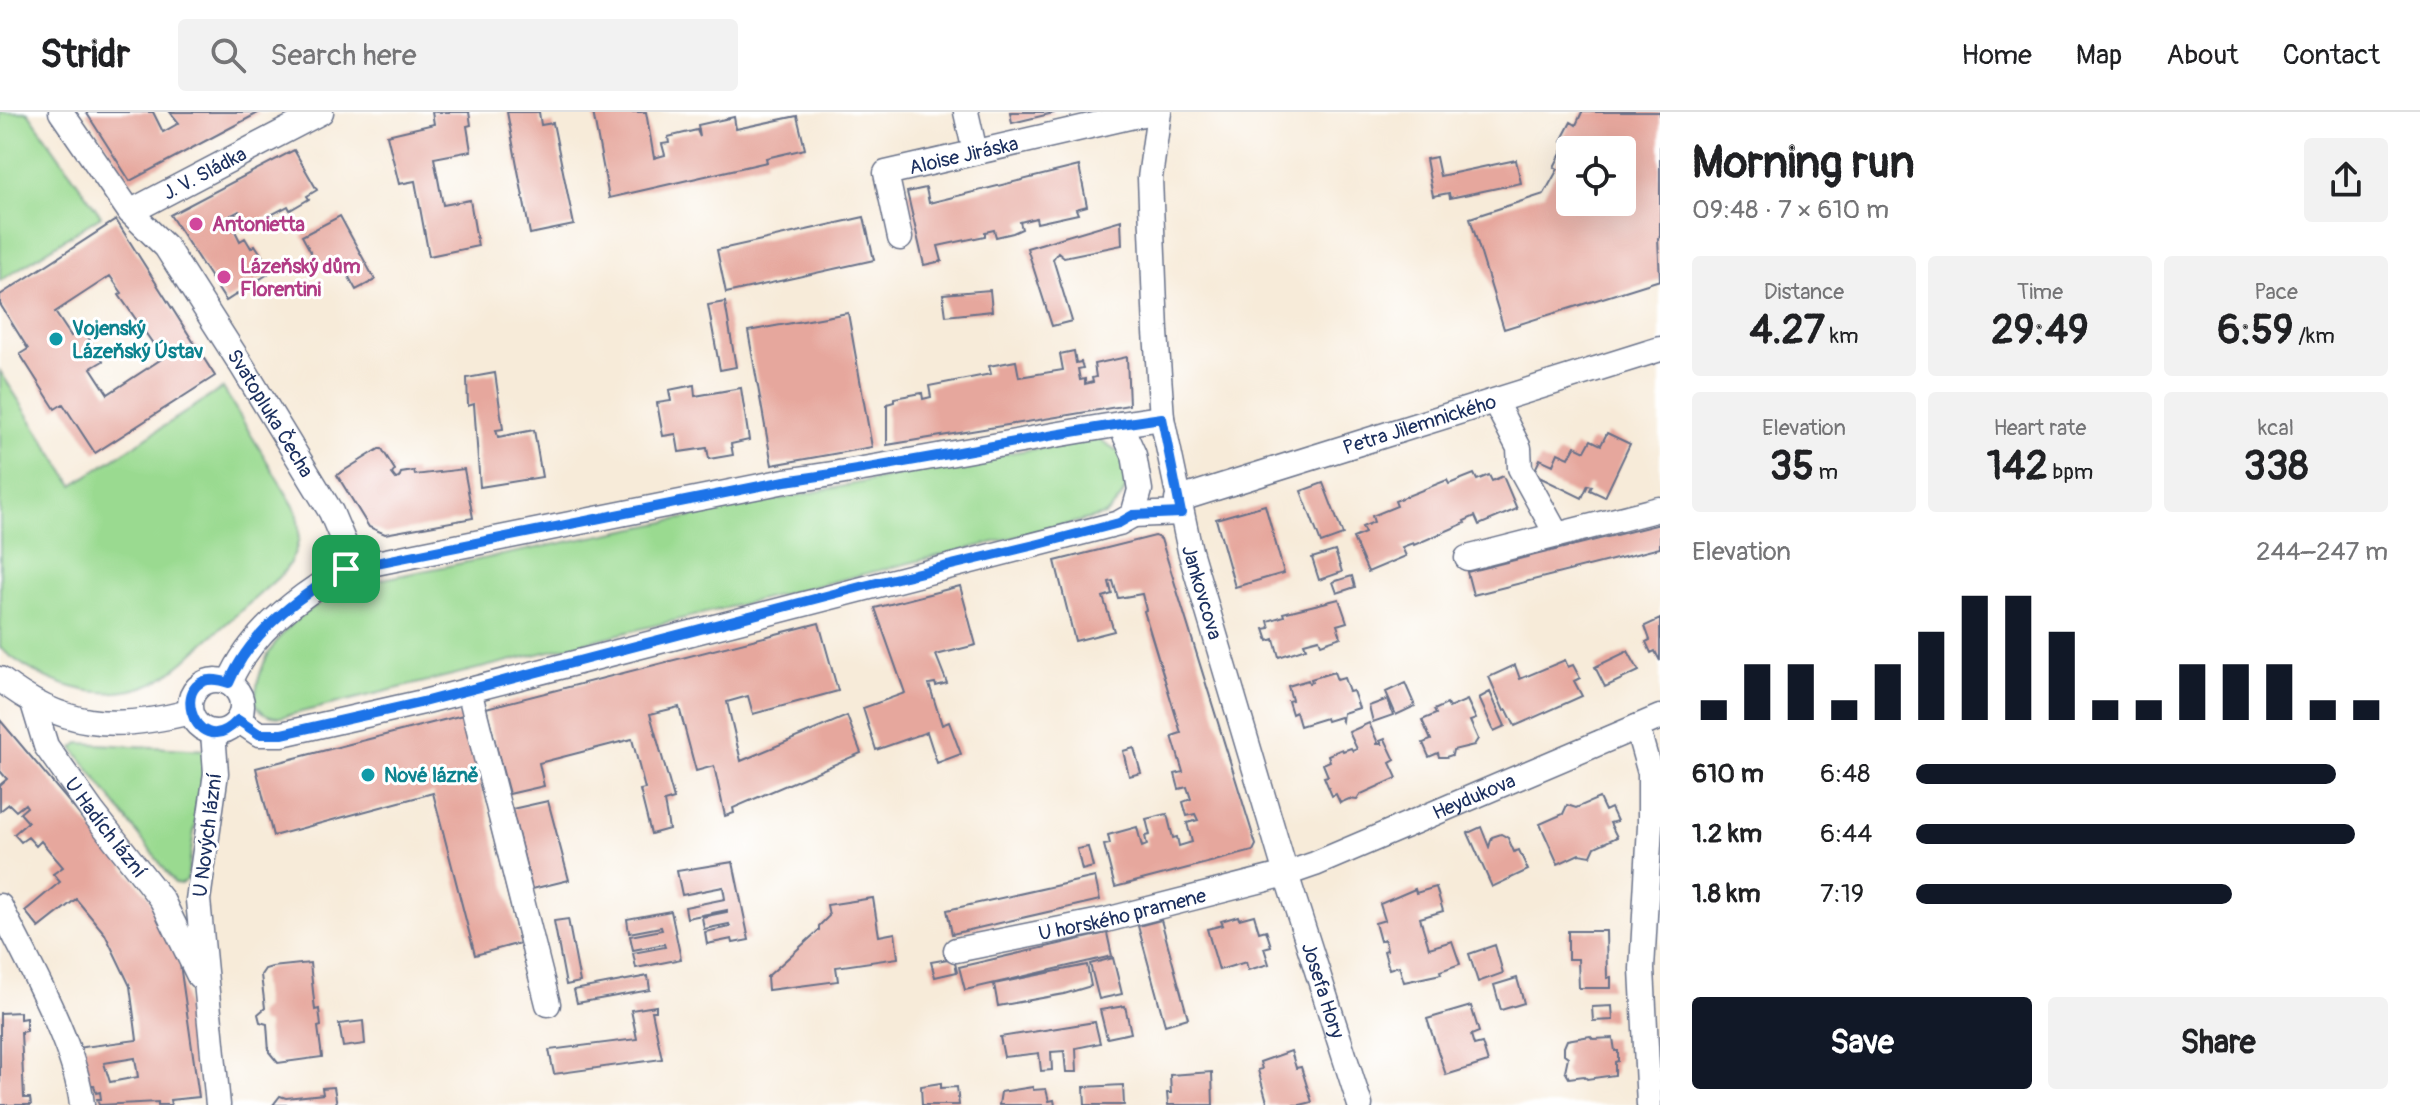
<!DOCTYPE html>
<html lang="en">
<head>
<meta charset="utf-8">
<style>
	body { margin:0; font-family:Pangolin,sans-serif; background:#f2f2f2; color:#202124; height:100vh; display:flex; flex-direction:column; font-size:30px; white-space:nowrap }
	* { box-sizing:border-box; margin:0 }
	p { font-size:26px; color:#757577 }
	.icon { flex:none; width:44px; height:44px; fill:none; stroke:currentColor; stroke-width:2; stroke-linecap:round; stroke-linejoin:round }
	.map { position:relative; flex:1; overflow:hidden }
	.details { display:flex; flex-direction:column; background:#fff; width:760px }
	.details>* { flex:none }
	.controls { position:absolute; left:1556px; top:24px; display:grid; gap:16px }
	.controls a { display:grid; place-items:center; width:80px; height:80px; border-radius:8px; background:#fff; box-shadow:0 8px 32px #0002; font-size:40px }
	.pin { position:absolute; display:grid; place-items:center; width:68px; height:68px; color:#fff; margin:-34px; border-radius:16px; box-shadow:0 4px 12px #0006 }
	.round { display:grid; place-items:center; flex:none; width:84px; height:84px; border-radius:8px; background:#f2f2f2 }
	.head { display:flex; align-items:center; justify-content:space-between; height:136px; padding:0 32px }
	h1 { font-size:44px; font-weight:700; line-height:60px }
	.figures { display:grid; grid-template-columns:repeat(3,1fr); gap:12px; height:136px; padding:8px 32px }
	.figures div { display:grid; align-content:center; border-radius:8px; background:#f2f2f2; text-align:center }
	.figures b { font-size:40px; font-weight:700 }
	.figures small { font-size:22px; font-weight:400 }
	.figures p { font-size:22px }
	.chart { height:224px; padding:16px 32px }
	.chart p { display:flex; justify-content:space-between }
	.chart svg { width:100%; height:144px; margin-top:8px; stroke:#111827; stroke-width:6 }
	.cta { display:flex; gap:16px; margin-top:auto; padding:16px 32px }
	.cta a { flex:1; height:92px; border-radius:8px; background:#111827; color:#fff; font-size:32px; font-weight:700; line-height:92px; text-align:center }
	.cta a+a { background:#f2f2f2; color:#202124 }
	ul { padding:0 32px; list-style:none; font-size:26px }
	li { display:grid; grid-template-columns:128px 96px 1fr; align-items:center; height:60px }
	li i { height:20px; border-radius:10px; background:#111827 }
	header { display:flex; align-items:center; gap:48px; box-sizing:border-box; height:112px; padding:0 40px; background:#fff; border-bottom:2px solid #e0e0e0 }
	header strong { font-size:38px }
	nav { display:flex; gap:44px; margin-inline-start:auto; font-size:28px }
	.search { width:560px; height:72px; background:#f2f2f2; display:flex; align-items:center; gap:20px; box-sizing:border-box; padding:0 28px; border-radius:8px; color:#757577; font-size:30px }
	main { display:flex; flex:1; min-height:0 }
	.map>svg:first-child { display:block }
	.green { fill:#9ada90; stroke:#5a8477; stroke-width:2 }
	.building { fill:#e6a79d; fill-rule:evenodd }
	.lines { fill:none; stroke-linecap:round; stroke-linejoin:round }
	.street-casing { stroke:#687189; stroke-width:27 }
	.street { stroke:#fff; stroke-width:24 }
	.route-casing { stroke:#fff; stroke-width:16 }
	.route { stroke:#1a73e8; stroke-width:10 }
	.hotel-dot { fill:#d1479c; stroke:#fff; stroke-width:3 }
	.culture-dot { fill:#0f9aa8; stroke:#fff; stroke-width:3 }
	.labels { text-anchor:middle; stroke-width:6; stroke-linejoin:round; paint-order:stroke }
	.street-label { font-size:20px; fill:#1b2f5e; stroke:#fff }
	.hotel-label { font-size:20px; font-weight:bold; fill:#b23c85; stroke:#fff; text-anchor:start }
	.culture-label { font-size:20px; font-weight:bold; fill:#0d838f; stroke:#fff; text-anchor:start }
</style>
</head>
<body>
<header>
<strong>Stridr</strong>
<div class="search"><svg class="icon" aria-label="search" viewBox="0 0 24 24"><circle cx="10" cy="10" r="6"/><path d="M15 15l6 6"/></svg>Search here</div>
<nav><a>Home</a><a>Map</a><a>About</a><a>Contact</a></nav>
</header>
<main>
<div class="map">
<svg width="1660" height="993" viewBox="0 0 1660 993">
	<rect width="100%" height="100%" fill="#fff"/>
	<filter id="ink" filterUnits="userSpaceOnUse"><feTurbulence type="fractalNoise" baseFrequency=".0125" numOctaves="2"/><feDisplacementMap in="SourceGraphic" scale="16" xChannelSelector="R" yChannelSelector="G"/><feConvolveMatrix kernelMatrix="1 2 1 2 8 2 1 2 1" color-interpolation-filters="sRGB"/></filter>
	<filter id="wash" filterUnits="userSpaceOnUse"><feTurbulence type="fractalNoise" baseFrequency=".006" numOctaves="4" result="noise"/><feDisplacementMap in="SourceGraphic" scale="32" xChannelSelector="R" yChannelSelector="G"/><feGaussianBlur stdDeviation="1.8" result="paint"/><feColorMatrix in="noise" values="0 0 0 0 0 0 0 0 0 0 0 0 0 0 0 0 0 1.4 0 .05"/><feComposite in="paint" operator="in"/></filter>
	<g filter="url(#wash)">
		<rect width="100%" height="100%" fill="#f7ebd9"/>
		<path class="green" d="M0,0H28L101,104L0,169Z
			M0,259L73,373L223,276L295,396C303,422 299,439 283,461C257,485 230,508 204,531C189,545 173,561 155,570C102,595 42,571 0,536Z
			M1099,327L1122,342C1130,373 1129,381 1105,403L281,605C268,605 260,601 255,589C260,524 311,489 368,470L1008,341Z
			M79,631L206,638L187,768L181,772L175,771L73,636Z"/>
		<g id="blocks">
			<path class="building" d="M86,0H153L163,20L179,11L170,0H260L130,69Z
				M432,0H469L471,13L467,14L471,39L434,46L443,93L470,88L478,134L429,144L415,69L399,72L387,23L434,12Z
				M507,0H539L541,13L553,11L574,113L530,122Z
				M593,0H646L654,46L665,43L662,32L669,31L668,25L697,18L700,25L698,13L734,5L736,17L797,4L805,37L766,46L767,50L609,86Z
				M1010,0H1054V1L1012,11Z
				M1582,0H1660V125L1658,126L1660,168L1504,217L1470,106L1544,82L1558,57L1554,55L1566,32L1561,29L1571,10L1576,13ZM1570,38H1622V90H1570Z
				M294,38L317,78L307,84L309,87L290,98L288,94L248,115L239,99L228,105L240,129L245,126L251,136L255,133L263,145L259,148L268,162L226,189L170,103Z
				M1436,45L1440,64L1516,48L1521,71L1450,86L1449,81L1433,84L1426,47Z
				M1079,54L1087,94L1076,97L1078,102L1037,111L1036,106L1020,110L1022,117L1013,121L996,125L994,118L985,120V124L938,134L942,149L924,153L907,80L926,76L929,91Z
				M340,104L375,168L356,178L338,145L319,155L302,124Z
				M864,105L874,148L726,181L717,138Z
				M116,108L215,264L95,341L63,292L55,297L20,242L28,237L0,192V183ZM110,164L122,181L119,183L163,246L108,282L91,256L103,249L82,216L71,224L55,200Z
				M1121,108L1122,133L1064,145L1058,140L1053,147L1072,209L1052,214L1027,136Z
				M990,178L992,199L946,204L943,182Z
				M725,190L736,255L720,258L708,193Z
				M848,201L872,335L772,353L748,219Z
				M1074,239L1076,251L1081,250L1083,256L1078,257L1080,268L1085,267V272L1093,270L1092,266L1096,265L1094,252L1127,245L1129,293L887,333V292L894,290V286L922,281L923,287L931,285L929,274L991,262L989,254L1016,249L1019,265L1063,258L1060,242Z
				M495,261L503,317L496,318L498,325L534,318L542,365L480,375L474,292L468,294L467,266Z
				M694,273L695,284L741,276L749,328L731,332L733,343L709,347L707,336L679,340L676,322L663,324L657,291L671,289L669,278Z
				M1607,321L1630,332L1605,385L1590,378L1592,374L1588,373L1582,386L1533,362L1540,347L1553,353L1558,341L1569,346L1575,334L1585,339L1591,328L1601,333Z
				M379,337H382L395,358L392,362L396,367L399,366L401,361L414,359L415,363L464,357L473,406L385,422L369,415L337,363Z
				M1474,362L1477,368L1489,363L1492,369L1503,364L1517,397L1479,413L1475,404L1464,409L1465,411L1414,433L1413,431L1402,435L1406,444L1368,460L1353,426L1365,421L1362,415L1374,410L1372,404L1397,394L1395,389L1447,368L1449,372Z
				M1323,371L1343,423L1321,431L1301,379Z
				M1265,393L1284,461L1235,475L1216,407Z
				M1660,412V436L1473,483L1467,460Z
				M1155,424L1161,427L1256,733L1253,739L1115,775L1104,733L1110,732L1108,723L1137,715L1142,735L1147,733L1145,724L1150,723L1146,707L1167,702L1173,726L1177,725L1179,734L1192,730L1187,711L1198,708L1195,702L1187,704L1183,690L1191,687L1187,675L1179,677L1175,662L1183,660L1172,624L1181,621L1144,499L1146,498L1142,482L1118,486L1113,469L1109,470L1112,482L1103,485L1114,519L1075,529L1055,449Z
				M1335,439L1342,460L1319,468L1312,446Z
				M1352,464L1355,475L1337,481L1333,470Z
				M960,474L976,533L936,543L947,571L936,574L935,571L929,572L942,613L949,610L961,642L937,651L927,620L876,638L863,596L905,581L875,496Z
				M1339,487L1347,510L1337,513L1341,525L1321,532L1319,527L1304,531L1306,536L1279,545L1274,527L1268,529L1264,517L1270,516L1268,509L1284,504L1283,501Z
				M1660,507V549L1655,539L1651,541L1646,530L1650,528L1645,514Z
				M819,511L838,579L753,602L748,584L727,590L741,649L847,604L861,641L733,696L734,701L725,704L714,654L696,659L679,595L650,602L674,687L664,690L669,717L651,722L640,678L645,677L632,627L539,651L544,674L509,682L486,596Z
				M1628,539L1639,559L1605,575L1595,555Z
				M1565,548L1568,555L1573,553L1580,566L1574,569L1582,584L1515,614L1507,598L1504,599L1489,565L1515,553L1520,567Z
				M1334,560L1337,568L1344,566L1349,580L1353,579L1359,596L1343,601L1342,609L1340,605L1327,609L1326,606L1300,614L1296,600L1292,602L1288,589L1292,588L1288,574L1308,568L1309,571L1312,570L1311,567Z
				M1405,571L1415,594L1396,603L1386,580Z
				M1490,580L1505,614L1494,619L1479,586Z
				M1388,587L1393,603L1373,610L1369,594Z
				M1467,588L1476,607L1470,609L1478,627L1474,633L1453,638L1452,643L1446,645H1439L1438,641L1429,645L1423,631L1431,628L1422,608L1436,602L1434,598L1447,592L1449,596Z
				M463,603L520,831L475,843L433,681L273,724L256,656Z
				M0,608L148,784L180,852L199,985L170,988L171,993H158V990L99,993L97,987H101L100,980L96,981L94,973H87L76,936L137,928L130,874L105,822L76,787L39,816L25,799L60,770L53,762L63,755L41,729L36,734L28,725L21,730L14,722L28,710L20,701L27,695L25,692L16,699L9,692L0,699V673L7,667L0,659ZM135,946L138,965L110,970L104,951Z
				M1369,611L1378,631L1376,632H1382L1380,629L1385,627L1395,648L1390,651L1397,666L1361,682L1357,688L1349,687L1340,691L1336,682L1332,684L1324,665L1328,664L1323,652L1330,649L1328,643L1342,637L1343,639L1351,636L1353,639L1357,637L1349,620Z
				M1134,636L1141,661L1129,664L1123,639Z
				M1599,686L1605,699L1611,696L1617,709L1610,711L1617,725L1595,735L1591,744L1579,742L1558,752L1540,712L1563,702L1567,693L1576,696Z
				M548,689L569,768L532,777L512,697Z
				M1481,715L1489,735L1492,725L1501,722L1508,726L1514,740L1519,738L1528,758L1492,775L1468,721Z
				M1088,735L1093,755L1082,758L1077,737Z
				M733,750L749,828L733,831L732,827L707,832L705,820L730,815L729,812L704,817L702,805L727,800V798L687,806L685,795L725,787L723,775L682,783L677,759Z
				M1095,765L1100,788L952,822L947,798Z
				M1436,775L1443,799L1420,806L1429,836L1452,829L1460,852L1440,859L1441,862L1404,870L1399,854L1389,857L1384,839L1387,838L1386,833L1384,827L1380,829L1375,811L1385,808L1380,792L1415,777L1416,781Z
				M873,786L879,824L895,821L898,846L836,855L838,869L768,878L767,865L819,818V814L829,804L827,793Z
				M671,799L681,847L636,856L633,841L665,835L664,832L633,838L630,824L662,818L661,815L629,821L627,807Z
				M1254,803L1259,820L1266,818L1271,834L1264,836L1269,852L1248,858L1246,850L1219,858L1207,817L1223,813L1221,809L1238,804L1239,807Z
				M568,807L580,870L566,873L554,809Z
				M1161,808L1188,906L1165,913L1138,814Z
				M1568,819H1606L1607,866L1611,865V876H1579L1578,847H1568Z
				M1107,821L1112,844L965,878L959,855Z
				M1495,833L1503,861L1478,870L1469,842Z
				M954,846L957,860L935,865L931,850Z
				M1113,846L1122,882L1099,887L1090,852Z
				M310,851L315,898L319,897L321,914L318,915L322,945L278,951L269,940L267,912L260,910L258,902L265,896L261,863L265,857L272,855Z
				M1087,853L1091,874L1064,882L998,894L994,872Z
				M648,864L650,878L577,891L574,878Z
				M1517,866L1524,891L1501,898L1494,873Z
				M656,894V899H652L662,947L554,962L549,938L637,927L631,898Z
				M1125,894L1131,921L1107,926L1100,898Z
				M1471,894L1479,920L1471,923L1474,933L1482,931L1488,950L1446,963L1427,907Z
				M1612,894L1613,908L1593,909L1592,895Z
				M20,900V907L26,906V919L21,920L24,986H30L31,993H0V901Z
				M363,909L365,932L343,935L339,912Z
				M1095,910L1100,931L1076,936L1077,960H1066L1064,939L1051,940L1052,958L1041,959L1039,941L1004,945L1000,925Z
				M1590,924L1593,927L1613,926L1615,939H1618V949L1615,950V963L1587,967L1584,964L1569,966L1565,959L1568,945L1564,942V935L1567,928Z
				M1291,939L1296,956L1301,955L1312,990L1300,993H1268L1258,958L1262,957L1260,950Z
				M1212,960L1213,993H1168L1167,981H1171L1170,963Z
				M941,971V976L957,975L959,993H922L921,974Z
				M1123,973L1124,993H1085L1084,975Z
				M334,975L337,993H273L280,984L286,986L323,982L322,976Z
				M1033,975V978L1046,977L1049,989L1054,988L1055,993H999L1001,980Z"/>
		</g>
	</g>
	<g filter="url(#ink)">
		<use href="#blocks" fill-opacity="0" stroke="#687189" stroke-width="2"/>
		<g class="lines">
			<g class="street-casing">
				<g id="street">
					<path id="s1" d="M61,0L130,100L166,135L242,254L331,400L345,433L346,457"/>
					<path d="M966,0L975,40"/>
					<path id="s2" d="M1159,0L1150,66L1156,220L1162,306L1190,439L1286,762L1360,993"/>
					<path id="s3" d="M130,100L321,0"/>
					<path id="s4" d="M900,126L886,61L1151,0"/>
					<path d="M1495,290L1519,336L1520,356L1557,423"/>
					<path id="s5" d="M1177,388L1660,237"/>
					<path d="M1133,403L1181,401"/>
					<path d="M1467,446L1659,397"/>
					<path d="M0,567C62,616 115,619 190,600"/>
					<circle cx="216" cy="594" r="26"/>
					<path d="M229,571C250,520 300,483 346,457L785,369C911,352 1036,323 1162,306"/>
					<path d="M469,578L548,892"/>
					<path id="s6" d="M33,591L46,634L92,699L162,788L199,864"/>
					<path d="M238,608L259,622H282L423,590L1119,411L1133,403L1140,378L1134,343L1120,312"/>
					<path d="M1637,615L1650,661V714L1642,857L1649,993"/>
					<path d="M213,620L216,661L198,788L218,993"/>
					<path d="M0,794C27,849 76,934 82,993"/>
					<path id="s7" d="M956,838L1106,808L1286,762L1315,752L1660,605"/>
				</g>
			</g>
			<use href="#street" class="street"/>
		</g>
	</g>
	<g class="lines" filter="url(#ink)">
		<g class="route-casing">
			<path id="route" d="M1162,306L1181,401L1133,403L1119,411L1039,432L864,474L423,590L282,622H259L238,608C192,658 163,548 229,571C250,520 300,483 346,457L785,369C911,352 1036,323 1162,306Z"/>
		</g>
		<use href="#route" class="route"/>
	</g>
	<g class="hotel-dot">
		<circle cx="196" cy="112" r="8"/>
		<circle cx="224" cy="165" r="8"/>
	</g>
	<g class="culture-dot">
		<circle cx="56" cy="227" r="8"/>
		<circle cx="368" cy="663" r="8"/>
	</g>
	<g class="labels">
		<g class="street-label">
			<text dy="7" stroke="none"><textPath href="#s4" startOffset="146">Aloise Jiráska</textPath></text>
			<text dy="7" stroke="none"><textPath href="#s3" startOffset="84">J. V. Sládka</textPath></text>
			<text dy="7" stroke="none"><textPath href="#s1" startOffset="368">Svatopluka Čecha</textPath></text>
			<text dy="7" stroke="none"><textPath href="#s5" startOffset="254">Petra Jilemnického</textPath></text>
			<text dy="7" stroke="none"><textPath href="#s2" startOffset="486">Jankovcova</textPath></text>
			<text dy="7" stroke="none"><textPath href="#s7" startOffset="542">Heydukova</textPath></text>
			<text dy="7" stroke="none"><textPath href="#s6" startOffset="146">U Hadích lázní</textPath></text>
			<text transform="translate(207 723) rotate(-83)" y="7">U Nových lázní</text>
			<text dy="7" stroke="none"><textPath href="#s7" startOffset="170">U horského pramene</textPath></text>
			<text dy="7" stroke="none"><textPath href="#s2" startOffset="902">Josefa Hory</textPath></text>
		</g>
		<g class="hotel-label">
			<text x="212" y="119">Antonietta</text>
			<text x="240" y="161">Lázeňský dům<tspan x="240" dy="23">Florentini</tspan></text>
		</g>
		<g class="culture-label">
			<text x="72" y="223">Vojenský<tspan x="72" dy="23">Lázeňský Ústav</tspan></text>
			<text x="384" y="670">Nové lázně</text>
		</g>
	</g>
</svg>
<div class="controls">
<a><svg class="icon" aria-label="locate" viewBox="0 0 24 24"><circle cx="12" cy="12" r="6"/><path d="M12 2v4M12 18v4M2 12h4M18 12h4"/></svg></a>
</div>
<div class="pin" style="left:346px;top:457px;background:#1e9e55"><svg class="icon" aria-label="arrive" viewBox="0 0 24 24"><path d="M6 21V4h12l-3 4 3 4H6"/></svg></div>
</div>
<section class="details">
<div class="head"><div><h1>Morning run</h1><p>09:48 · 7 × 610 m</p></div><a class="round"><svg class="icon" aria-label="share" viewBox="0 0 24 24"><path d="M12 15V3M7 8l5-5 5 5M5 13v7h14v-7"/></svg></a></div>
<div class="figures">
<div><p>Distance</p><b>4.27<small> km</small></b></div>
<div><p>Time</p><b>29:49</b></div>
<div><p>Pace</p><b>6:59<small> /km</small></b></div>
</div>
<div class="figures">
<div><p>Elevation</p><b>35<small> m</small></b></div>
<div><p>Heart rate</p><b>142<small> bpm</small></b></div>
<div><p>kcal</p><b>338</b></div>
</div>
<div class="chart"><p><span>Elevation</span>244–247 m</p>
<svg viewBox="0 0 160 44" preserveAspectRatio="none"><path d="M5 44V38M15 44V27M25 44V27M35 44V38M45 44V27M55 44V17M65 44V6M75 44V6M85 44V17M95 44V38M105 44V38M115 44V27M125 44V27M135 44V27M145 44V38M155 44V38"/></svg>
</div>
<ul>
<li><b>610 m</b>6:48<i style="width:89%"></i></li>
<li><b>1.2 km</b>6:44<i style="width:93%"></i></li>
<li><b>1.8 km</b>7:19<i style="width:67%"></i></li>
</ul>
<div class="cta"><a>Save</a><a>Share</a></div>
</section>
</main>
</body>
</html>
